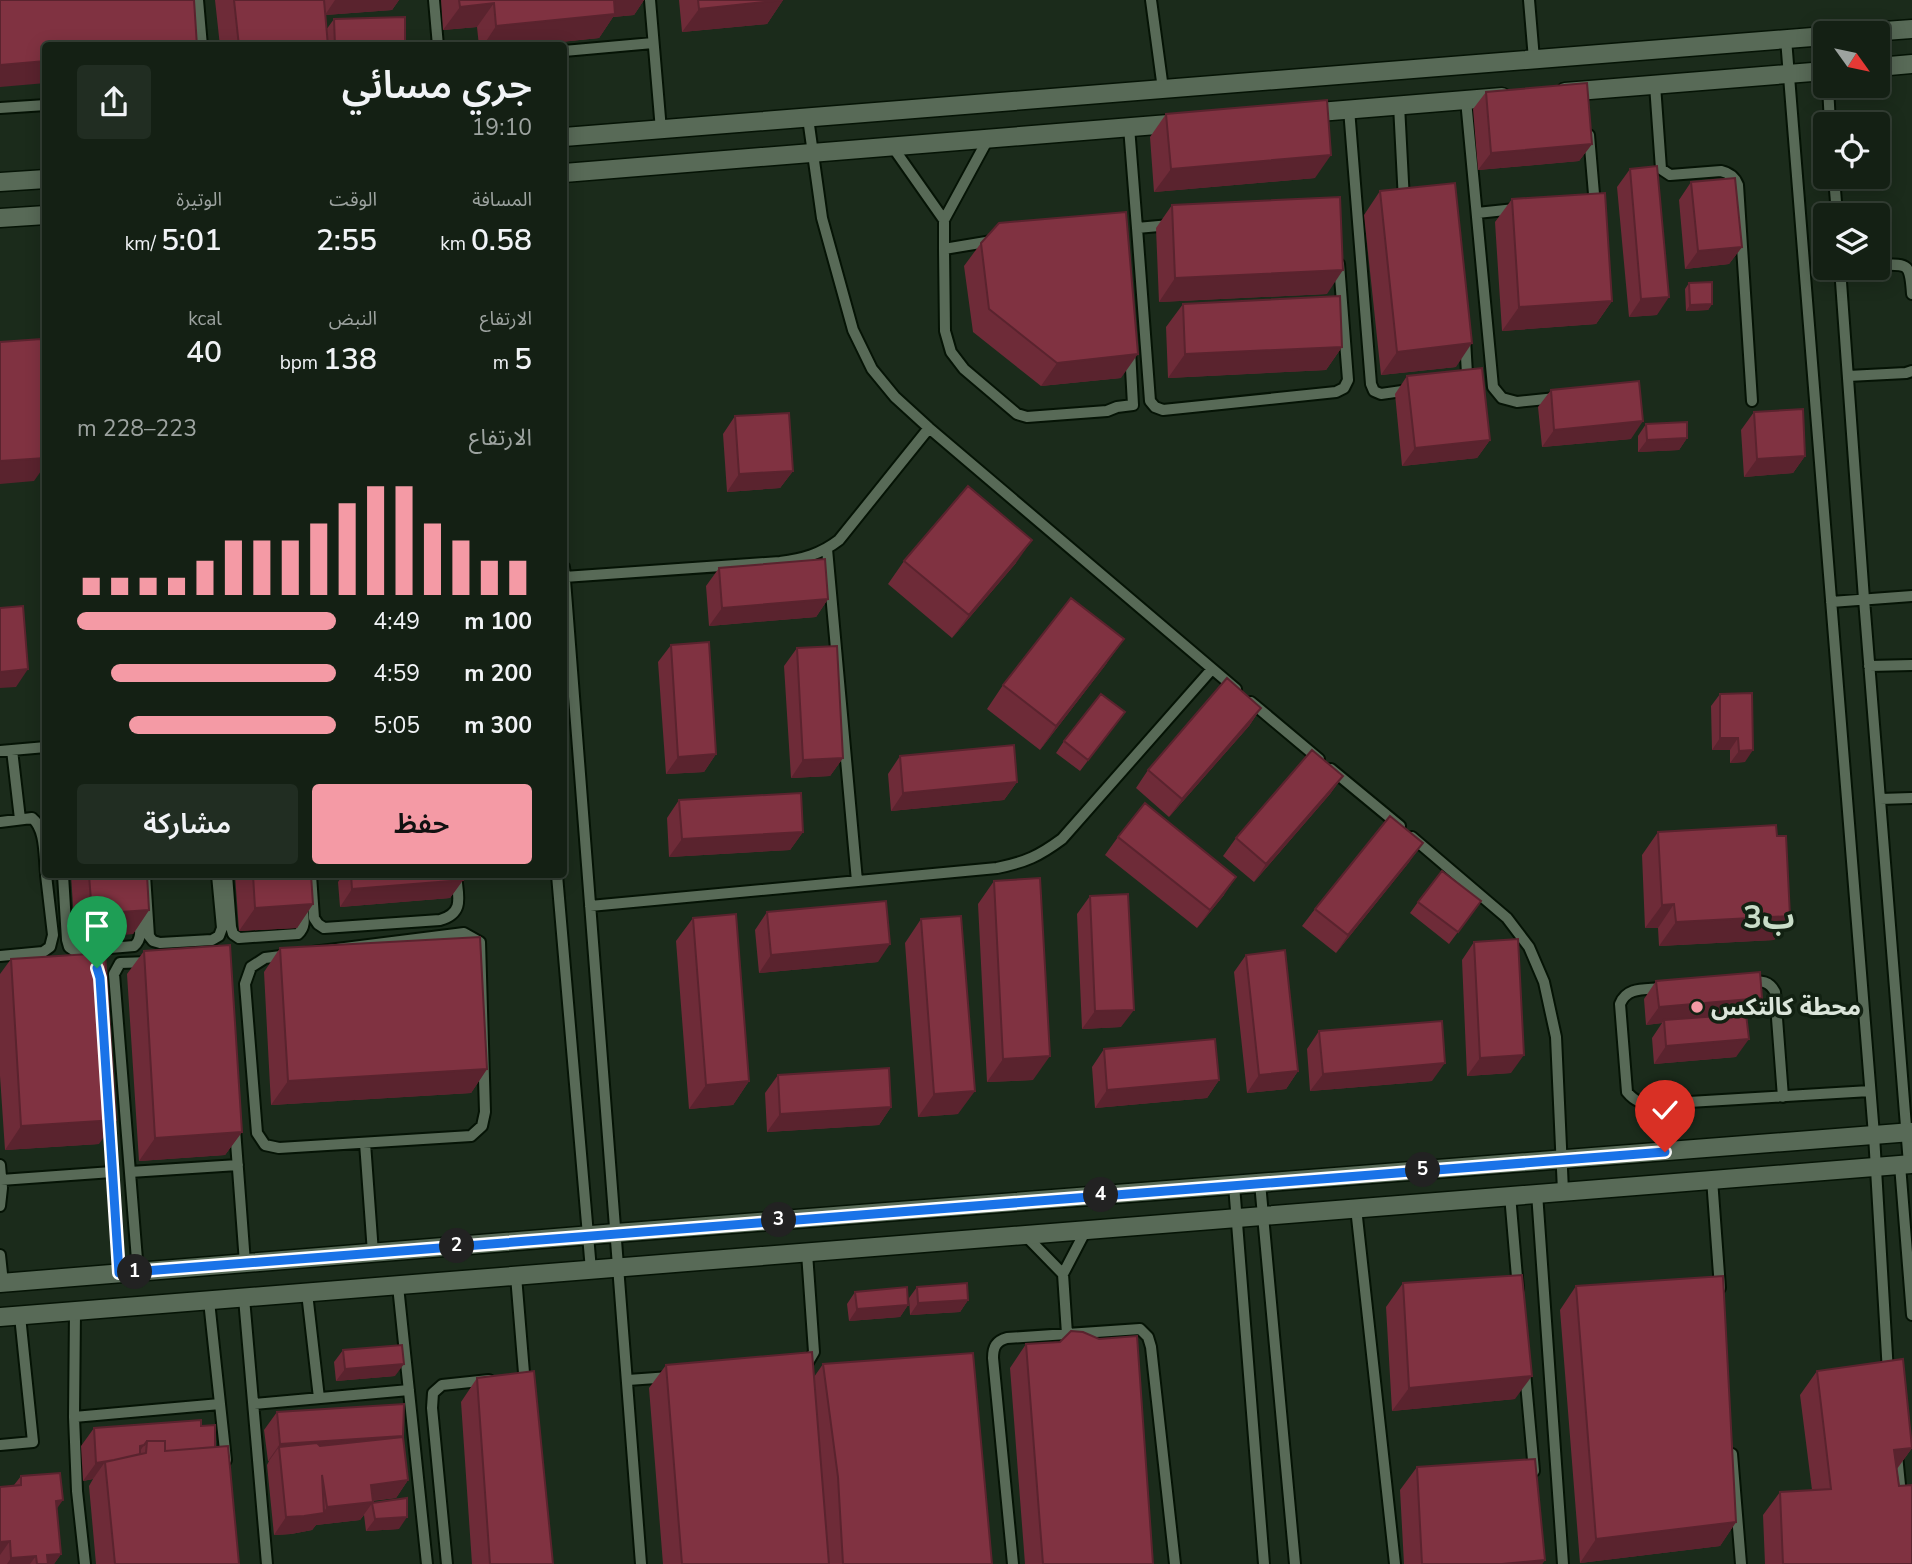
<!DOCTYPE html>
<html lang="ar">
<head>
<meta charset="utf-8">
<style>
	body { margin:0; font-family:"Nunito Sans","Noto Sans Arabic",sans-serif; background:#212d22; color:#f1f3f6; direction:rtl; height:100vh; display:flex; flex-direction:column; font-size:26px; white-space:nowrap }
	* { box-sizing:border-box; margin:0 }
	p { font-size:23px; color:#9da3a0 }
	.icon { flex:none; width:38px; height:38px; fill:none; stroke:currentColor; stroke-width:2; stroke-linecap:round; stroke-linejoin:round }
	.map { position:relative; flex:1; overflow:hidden; direction:ltr }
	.side { position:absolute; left:42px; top:42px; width:525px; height:836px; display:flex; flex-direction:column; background:#142014; border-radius:7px; box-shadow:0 4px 18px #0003,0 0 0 2px #333e34; direction:rtl }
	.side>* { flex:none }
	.needle { width:46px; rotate:123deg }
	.buttons { position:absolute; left:1813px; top:21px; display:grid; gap:14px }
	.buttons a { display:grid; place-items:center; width:77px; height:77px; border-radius:7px; background:#142014; box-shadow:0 4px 18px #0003,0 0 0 2px #333e34; font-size:35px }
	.pin { position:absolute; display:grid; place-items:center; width:60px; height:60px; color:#fff; margin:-72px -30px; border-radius:50% 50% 50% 0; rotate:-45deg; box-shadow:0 0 7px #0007 }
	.pin .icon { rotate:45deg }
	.km { position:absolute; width:35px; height:35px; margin:-18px; border-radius:50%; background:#222; color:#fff; font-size:19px; line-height:35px; text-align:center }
	.round { display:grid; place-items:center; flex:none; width:74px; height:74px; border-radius:7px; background:#212d22 }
	.overview { display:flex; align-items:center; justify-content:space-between; height:119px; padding:0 35px }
	h1 { font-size:38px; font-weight:600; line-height:52px }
	.metrics { display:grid; grid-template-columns:repeat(3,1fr); gap:10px; height:119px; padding:7px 35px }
	.metrics div { display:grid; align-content:center }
	.metrics b { font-size:30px; font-weight:600 }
	.metrics small { font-size:19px; font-weight:400 }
	.metrics p { font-size:19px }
	.chart { height:196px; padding:14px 35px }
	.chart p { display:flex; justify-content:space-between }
	.chart svg { width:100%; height:126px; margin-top:7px; stroke:#f49aa5; stroke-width:6 }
	.button { display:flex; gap:14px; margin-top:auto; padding:14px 35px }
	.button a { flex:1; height:80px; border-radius:7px; background:#f49aa5; color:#111; font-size:28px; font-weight:600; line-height:80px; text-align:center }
	.button a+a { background:#212d22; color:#f1f3f6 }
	ul { padding:0 35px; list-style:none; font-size:23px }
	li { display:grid; grid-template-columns:112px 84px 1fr; align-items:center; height:52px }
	li i { height:18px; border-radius:9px; background:#f49aa5 }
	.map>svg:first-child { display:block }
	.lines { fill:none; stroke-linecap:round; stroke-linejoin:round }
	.lane-casing { stroke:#051305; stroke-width:14 }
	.street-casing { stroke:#051305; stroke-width:21 }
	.lane { stroke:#586a57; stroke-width:10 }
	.street { stroke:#586a57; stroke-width:18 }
	.wall { fill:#6e2b38 }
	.shaded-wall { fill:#5a232e }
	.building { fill:#803241; stroke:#5a232e; stroke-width:2 }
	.route-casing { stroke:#fff; stroke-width:14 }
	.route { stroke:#1a73e8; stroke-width:9 }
	.poi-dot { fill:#f49aa5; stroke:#122112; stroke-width:2.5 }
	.labels { text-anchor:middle; stroke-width:7; stroke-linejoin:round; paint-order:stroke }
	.poi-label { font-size:24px; font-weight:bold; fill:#dbe5da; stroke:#122112; text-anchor:start }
	.district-label { font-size:32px; font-weight:bold; fill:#c9ddc8; stroke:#122112 }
</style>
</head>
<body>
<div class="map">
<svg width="1912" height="1564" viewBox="0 0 1912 1564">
	<rect width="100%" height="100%" fill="#1b2b1b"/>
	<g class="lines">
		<g class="lane-casing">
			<path id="lane" d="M198,0L202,46
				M434,0L438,46
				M650,0L661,130
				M1151,0L1163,89
				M1529,0L1534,59
				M1824,36L1825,53
				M1786,39L1874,1135L1888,1373
				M564,51L653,43
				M1655,85L1661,169L1670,175L1721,171C1730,173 1735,177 1738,185L1752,401
				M1828,86L1830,124
				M1466,100L1493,387L1502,398L1517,402L1556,398
				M1399,105L1404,201
				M0,108L46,105
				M1349,109L1371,384L1374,391L1381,394L1409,390
				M808,118L822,218L853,330L872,369L895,397L929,428L1236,689
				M1129,127L1137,228L1170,225
				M1589,135L1595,206
				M988,139L944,220V249L992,241
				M892,146L944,220
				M1834,177L1837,215
				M1477,213L1515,209
				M1137,228L1150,401L1155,407L1163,410L1336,392L1344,388L1348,380L1339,264
				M944,249L945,331L951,352L964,369L1017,414L1027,417L1107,411L1117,407L1133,405L1130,350
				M1878,265C1908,264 1910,262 1912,294
				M1840,268L1864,599L1909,1164
				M1848,376L1906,373L1912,371
				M1462,381L1467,374L1465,339
				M827,549L857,881
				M564,567L641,1564
				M564,577L780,562C803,559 821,554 839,540L929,428
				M1831,602L1912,596
				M1869,666L1912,665
				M1251,702L1319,759
				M12,750L20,819
				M0,751L46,747
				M1331,769L1400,826
				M1880,799L1912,798
				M0,822L32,818C46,829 44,856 46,873
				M1412,837L1507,918L1529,947L1544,982L1556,1037L1563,1191
				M63,875L67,940L69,947L75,951L134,946C144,938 139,924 138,913
				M145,875L149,936L153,941L160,943L212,940L219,936L222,928L217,875
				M227,875L231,927L233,934L239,938L298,934C307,926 303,916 302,906
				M311,875L314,918L318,924L324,928L440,920C465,913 458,896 456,875
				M557,875L591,1270
				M590,906L997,868C1026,862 1039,856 1062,839L1212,669
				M464,933L480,942L485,1112L482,1126L471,1136L279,1148L265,1145L257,1133L245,984L251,967L265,958Z
				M0,956L43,952L50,947L53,935L46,875
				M1748,981C1760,981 1769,980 1775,992L1783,1097
				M1662,988C1646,990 1627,986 1620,1004L1627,1092C1635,1102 1643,1104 1656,1104L1870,1091
				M109,1115L119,1273
				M235,1129L245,1263
				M365,1143L373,1253
				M0,1165L2,1188L0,1206
				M1900,1165L1912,1315
				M130,1172L238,1165
				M1712,1179L1720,1288
				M1,1180L112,1172
				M1260,1183L1295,1564
				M1234,1185L1264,1564
				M1537,1193L1563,1564
				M1510,1195L1518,1289
				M1356,1208L1395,1564
				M1025,1235L1063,1274
				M0,1255L3,1283
				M138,1272L114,974L120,963L149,962
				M516,1276L525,1385
				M398,1286L427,1564
				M307,1293L319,1398
				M244,1298L267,1564
				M209,1301L226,1460
				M75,1311L74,1417L77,1491L85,1564
				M1067,1334L1063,1274L1086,1230
				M804,1365L807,1364L814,1352L807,1253
				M1525,1372L1534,1471
				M628,1380L670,1377
				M254,1404L409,1390
				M74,1417L220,1404
				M0,1445L33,1442L20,1316
				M1732,1454L1741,1564
				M1897,1455L1900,1485
				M447,1564L432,1408L433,1393L442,1385L489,1380
				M1013,1564L993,1358C993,1347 996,1341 1007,1338L1140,1329L1148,1337L1151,1347L1175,1564"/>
		</g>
		<g class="street-casing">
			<path id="street" d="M1857,33L1912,29
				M1878,67L1912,64
				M1565,92L1825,71
				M1307,113L1502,97
				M564,137L1825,36
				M564,173L1181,123
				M0,182L46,179
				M0,218L46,215
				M0,1283L616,1233L1912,1132
				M0,1317L1912,1164"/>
		</g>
		<use href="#lane" class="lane"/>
		<use href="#street" class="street"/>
	</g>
	<path class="wall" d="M215,0H399L392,10L325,15L326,30L334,19L405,46H220Z
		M441,0H644L634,15L613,17L599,38L522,46H479L477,27L443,30Z
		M679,0H783L767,24L682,32Z
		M1486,92L1592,144L1579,161L1478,170L1473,109Z
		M1166,114L1315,178L1154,192L1150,137Z
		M1630,169L1657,315L1629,317L1617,187Z
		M1691,182L1742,247L1729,264L1685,269L1679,200Z
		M1380,191L1456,367L1381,375L1364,215Z
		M1512,199L1612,301L1596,324L1502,331L1495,222Z
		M1172,205L1327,294L1159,302L1156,228Z
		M981,243L1121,378L1041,386L973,332L964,266Z
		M1689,283L1712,304L1708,310L1686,311L1685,289Z
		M1183,304L1342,347L1326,370L1168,378L1166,327Z
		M1407,376L1490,440L1477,458L1402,466L1395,394Z
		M1551,390L1631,439L1542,447L1538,407Z
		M1754,412L1805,456L1793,473L1744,477L1741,430Z
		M735,416L793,471L780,488L727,492L723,434Z
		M1646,424L1687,438L1679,450L1638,452V436Z
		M904,561L1016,563L952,638L888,584Z
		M46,565V618L42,571Z
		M719,568L828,599L816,617L709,626L706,586Z
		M671,645L716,754L704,772L666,774L658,662Z
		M797,648L843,758L830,776L791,778L784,666Z
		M1107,663L1040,750L987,709L1003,685Z
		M1752,693L1745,762L1730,763V750H1712L1711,706L1720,694Z
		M1261,708L1249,726L1169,817L1136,788L1148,770Z
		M1116,724L1080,771L1056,753L1064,741Z
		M900,756L1017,782L1004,800L891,811L888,774Z
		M1343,776L1330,794L1254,882L1223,856L1236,838Z
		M679,800L803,832L790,850L669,857L667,818Z
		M1658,832L1777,836L1790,916L1774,940L1659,946L1658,928H1645L1642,855Z
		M1118,837L1224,895L1197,928L1105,855Z
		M1410,861L1336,953L1302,926L1315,909Z
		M71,875H147L149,910L133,934L75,937Z
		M235,875H311L313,904L297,928L239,931Z
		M343,875H462L463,880L450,898L340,907L338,882Z
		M994,881L1033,1080L987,1082L978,904Z
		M1090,896L1121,1027L1082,1029L1077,914Z
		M1481,901L1449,944L1410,913L1418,902Z
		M767,912L878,962L759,973L755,930Z
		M693,918L749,1081L733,1105L689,1109L676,941Z
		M921,919L958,1114L918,1117L905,943Z
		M1474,942L1511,1073L1467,1076L1462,960Z
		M280,948L487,1069L471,1093L271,1105L264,972Z
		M144,951L242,1132L225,1155L139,1161L127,974Z
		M1246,955L1298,1071L1286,1089L1247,1093L1234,972Z
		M11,959L99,1144L5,1150L0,1076V974Z
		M1656,981L1762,998L1750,1015L1747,1016L1736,1057L1654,1064L1652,1038L1662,1023L1646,1025L1644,999Z
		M1319,1031L1432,1081L1310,1091L1307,1049Z
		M1104,1049L1219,1080L1207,1098L1095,1108L1092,1067Z
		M778,1075L891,1107L879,1125L767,1132L765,1093Z
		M1403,1283L1515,1399L1392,1411L1386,1307Z
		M1576,1286L1736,1522L1720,1546L1580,1563L1560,1310Z
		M917,1287L968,1300L960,1312L910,1315L909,1298Z
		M855,1292L908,1305L900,1317L849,1321L847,1304Z
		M1026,1344L1153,1564H1025L1010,1368Z
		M343,1350L395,1376L336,1381L334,1362Z
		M823,1364L992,1564H663L649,1388L666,1365L814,1377Z
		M1817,1371L1912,1448L1897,1469L1912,1564H1765L1763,1515L1780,1492L1812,1490L1800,1395Z
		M477,1378L553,1564H472L461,1402Z
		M277,1412L402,1437L408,1480L396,1498L372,1501V1503L399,1529L366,1531L364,1515L360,1520L316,1525L312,1530L291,1534L274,1535L267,1465L269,1461H268L264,1430Z
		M201,1426L215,1447L239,1564H96L89,1486L93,1479L83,1481L81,1446L94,1428Z
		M1417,1467L1545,1560L1542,1564H1404L1400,1490Z
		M21,1476L57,1509L61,1554L54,1564H0V1487L14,1485Z"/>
	<path class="shaded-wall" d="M335,0H399L392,10L325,15Z
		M610,0H644L634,15L613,17L599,38L522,46H483L496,26Z
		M783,0L767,24L682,32L699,9Z
		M494,3L477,27L443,30L460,7Z
		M46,61V83L0,87V65Z
		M1592,144L1579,161L1478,170L1491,153Z
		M1331,155L1315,178L1154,192L1171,169Z
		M1742,247L1729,264L1685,269L1698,251Z
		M1343,270L1327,294L1159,302L1175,278Z
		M1669,297L1657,315L1629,317L1641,299Z
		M1612,301L1596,324L1502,331L1519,307Z
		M1712,304L1708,310L1686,311L1690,305Z
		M1472,343L1456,367L1381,375L1397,352Z
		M1342,347L1326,370L1168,378L1185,354Z
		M1138,354L1121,378L1041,386L1057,363Z
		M1643,421L1631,439L1542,447L1554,430Z
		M1687,438L1679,450L1638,452L1647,440Z
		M1490,440L1477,458L1402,466L1415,448Z
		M1805,456L1793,473L1744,477L1757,459Z
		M46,458V464L34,481L0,484V461Z
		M793,471L780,488L727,492L739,474Z
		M1032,540L1016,563L952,638L969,615Z
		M828,599L816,617L709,626L722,608Z
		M1124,639L1107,663L1040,750L1056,726Z
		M28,669L16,687L0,688V672Z
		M1261,708L1249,726L1169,817L1182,799Z
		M1720,738H1738L1730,750H1712Z
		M1753,750L1745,762L1730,763L1739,751Z
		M716,754L704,772L666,774L678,757Z
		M843,758L830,776L791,778L803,760Z
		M1343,776L1330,794L1254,882L1266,864Z
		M1017,782L1004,800L891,811L903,793Z
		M803,832L790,850L669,857L682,839Z
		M1423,843L1410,861L1336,953L1348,935Z
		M1236,877L1224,895L1197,928L1210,910Z
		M463,880L450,898L340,907L352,889Z
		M313,904L297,928L239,931L255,908Z
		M1674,904L1658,928H1645L1662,905Z
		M149,910L133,934L75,937L92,914Z
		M1790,916L1774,940L1659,946L1676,922Z
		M890,944L878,962L759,973L771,955Z
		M1762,998L1750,1015L1665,1023L1664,1020L1662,1023L1646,1025L1659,1007Z
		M1134,1010L1121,1027L1082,1029L1095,1011Z
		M1749,1039L1736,1057L1654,1064L1666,1046Z
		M1524,1055L1511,1073L1467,1076L1480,1058Z
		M1050,1056L1033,1080L987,1082L1003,1059Z
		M1445,1063L1432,1081L1310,1091L1323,1074Z
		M487,1069L471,1093L271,1105L288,1081Z
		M1298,1071L1286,1089L1247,1093L1259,1075Z
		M1219,1080L1207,1098L1095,1108L1107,1090Z
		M749,1081L733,1105L689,1109L706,1085Z
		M975,1091L958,1114L918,1117L934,1094Z
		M891,1107L879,1125L767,1132L780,1114Z
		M116,1120L99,1144L5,1150L21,1126Z
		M242,1132L225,1155L139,1161L155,1138Z
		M968,1300L960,1312L910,1315L918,1303Z
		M908,1305L900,1317L849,1321L857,1309Z
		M404,1364L395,1376L336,1381L345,1369Z
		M1532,1376L1515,1399L1392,1411L1409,1388Z
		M403,1436L391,1453L279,1447L269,1461H268L280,1444Z
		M144,1445L136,1457L105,1462L93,1479L83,1481L96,1463L140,1446Z
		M1912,1448L1895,1471L1894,1450Z
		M408,1480L396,1498L358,1502L371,1485Z
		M63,1500L46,1524L56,1501Z
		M373,1502L360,1520L316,1525L312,1530L291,1534L274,1535L286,1517L323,1513L327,1507Z
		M407,1517L399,1529L366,1531L375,1519Z
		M1736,1522L1720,1546L1580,1563L1596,1539Z
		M10,1541L0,1555V1542Z
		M61,1554L54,1564H41L47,1555Z
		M36,1556L30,1564H7L11,1558Z
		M1545,1560L1542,1564H1502Z"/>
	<path class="building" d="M0,0H194L197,46H46V61L0,65Z
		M234,0H324L328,46H239Z
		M459,0H614L615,14L496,26L494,3L460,7Z
		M698,0H783L699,9Z
		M405,17V46H335L334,19Z
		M1587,83L1592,144L1491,153L1486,92Z
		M1327,100L1331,155L1171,169L1166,114Z
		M1657,166L1669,297L1641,299L1630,169Z
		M1735,178L1742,247L1698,251L1691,182Z
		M1455,183L1472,343L1397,352L1380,191Z
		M1605,193L1612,301L1519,307L1512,199Z
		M1340,197L1343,270L1175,278L1172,205Z
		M1126,212L1138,354L1057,363L989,309L981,243L999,223Z
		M1712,282V304L1690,305L1689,283Z
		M1340,296L1342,347L1185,354L1183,304Z
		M41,339L46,393V458L0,461V342Z
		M1482,368L1490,440L1415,448L1407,376Z
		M1639,381L1643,421L1554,430L1551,390Z
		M1803,409L1805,456L1757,459L1754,412Z
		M789,413L793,471L739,474L735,416Z
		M1687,422V438L1647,440L1646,424Z
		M968,486L1032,540L969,615L904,561Z
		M825,559L828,599L722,608L719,568Z
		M1071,598L1124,639L1056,726L1003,685Z
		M23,606L28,669L0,672V608Z
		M709,642L716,754L678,757L671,645Z
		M837,646L843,758L803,760L797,648Z
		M1227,678L1261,708L1182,799L1148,770Z
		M1752,693L1753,750L1739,751L1738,738H1720V694Z
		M1101,694L1125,712L1088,760L1064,741Z
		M1014,745L1017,782L903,793L900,756Z
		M1312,750L1343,776L1266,864L1236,838Z
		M801,793L803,832L682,839L679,800Z
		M1145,803L1236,877L1210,910L1118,837Z
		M1390,816L1423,843L1348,935L1315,909Z
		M1776,825L1777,836H1786L1790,916L1676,922L1674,904L1662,905L1658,832Z
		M1442,871L1481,901L1458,932L1418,902Z
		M89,875H147L149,910L92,914Z
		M253,875H311L313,904L255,908Z
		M351,875H462L463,880L352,889Z
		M1040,878L1050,1056L1003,1059L994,881Z
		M1128,894L1134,1010L1095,1011L1090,896Z
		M886,901L890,944L771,955L767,912Z
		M736,914L749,1081L706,1085L693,918Z
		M961,916L975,1091L934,1094L921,919Z
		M480,937L487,1069L288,1081L280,948Z
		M1518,939L1524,1055L1480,1058L1474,942Z
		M230,945L242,1132L155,1138L144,951Z
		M1285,950L1298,1071L1259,1075L1246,955Z
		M105,953L116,1120L21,1126L11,959Z
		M1760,972L1762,998L1659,1007L1656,981Z
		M1746,1014L1749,1039L1666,1046L1664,1020Z
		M1442,1021L1445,1063L1323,1074L1319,1031Z
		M1215,1039L1219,1080L1107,1090L1104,1049Z
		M889,1068L891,1107L780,1114L778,1075Z
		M1522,1275L1532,1376L1409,1388L1403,1283Z
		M1723,1276L1736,1522L1596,1539L1576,1286Z
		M967,1283L968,1300L918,1303L917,1287Z
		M907,1287L908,1305L857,1309L855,1292Z
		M1071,1331L1083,1332L1099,1339L1137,1336L1153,1564H1043L1026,1344L1060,1342Z
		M402,1345L404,1364L345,1369L343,1350Z
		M812,1352L829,1564H682L666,1365Z
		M973,1353L992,1564H843L838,1477L823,1364Z
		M1903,1359L1912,1448L1894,1450L1899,1486L1912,1485V1564H1783L1780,1492L1831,1489L1817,1371Z
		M534,1371L553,1564H490L477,1378Z
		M404,1404L403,1436L280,1444L277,1412Z
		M201,1420V1426L215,1425V1447L165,1451V1441H147L144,1445L140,1446V1454L114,1460L96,1463L94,1428Z
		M403,1437L408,1480L371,1485L373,1502L327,1507L322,1475L324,1513L304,1516L286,1517L279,1447L317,1443L320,1446Z
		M147,1441H165V1451L228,1446L239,1564H115L105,1462L146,1453Z
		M1535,1459L1545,1560L1502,1564H1422L1417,1467Z
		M60,1473L63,1500L56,1501L61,1554L47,1555L48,1564H37L36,1556L11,1558L10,1541L0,1542V1487L21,1485V1476Z
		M407,1498V1517L375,1519L372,1503Z"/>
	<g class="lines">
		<g class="route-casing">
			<path id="route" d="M97,968L100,978L119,1273L1665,1152"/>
		</g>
		<use href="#route" class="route"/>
	</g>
	<circle class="poi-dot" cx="1697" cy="1007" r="7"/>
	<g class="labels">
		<g class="poi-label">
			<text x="1711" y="1015">محطة كالتكس</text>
		</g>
		<g class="district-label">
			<text x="1769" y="928">ب3</text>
		</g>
	</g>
</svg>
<div class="buttons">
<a><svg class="needle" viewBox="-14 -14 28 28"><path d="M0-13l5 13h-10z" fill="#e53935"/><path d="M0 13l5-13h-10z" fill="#9da3a0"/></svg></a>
<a><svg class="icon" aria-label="locate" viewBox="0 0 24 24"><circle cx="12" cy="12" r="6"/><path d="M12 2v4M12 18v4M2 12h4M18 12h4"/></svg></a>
<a><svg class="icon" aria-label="layers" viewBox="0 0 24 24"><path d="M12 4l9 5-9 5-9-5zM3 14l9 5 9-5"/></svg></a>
</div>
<div class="pin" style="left:97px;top:968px;background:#1e9e55"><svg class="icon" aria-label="arrive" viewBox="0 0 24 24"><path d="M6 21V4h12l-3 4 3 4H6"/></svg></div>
<div class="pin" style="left:1665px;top:1152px;background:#d93025"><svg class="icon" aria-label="check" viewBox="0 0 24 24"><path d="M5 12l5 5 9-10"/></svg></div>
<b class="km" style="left:135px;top:1272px">1</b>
<b class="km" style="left:457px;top:1246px">2</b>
<b class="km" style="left:779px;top:1220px">3</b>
<b class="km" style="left:1101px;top:1195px">4</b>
<b class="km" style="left:1423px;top:1170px">5</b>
<section class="side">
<div class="overview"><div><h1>جري مسائي</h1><p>19:10</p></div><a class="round"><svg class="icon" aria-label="share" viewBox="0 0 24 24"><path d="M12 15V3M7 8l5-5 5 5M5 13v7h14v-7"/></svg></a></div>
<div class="metrics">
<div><p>المسافة</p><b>0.58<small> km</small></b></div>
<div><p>الوقت</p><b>2:55</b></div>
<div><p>الوتيرة</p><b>5:01<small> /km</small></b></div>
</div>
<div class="metrics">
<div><p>الارتفاع</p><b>5<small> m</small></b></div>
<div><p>النبض</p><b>138<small> bpm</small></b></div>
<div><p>kcal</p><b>40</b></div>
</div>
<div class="chart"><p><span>الارتفاع</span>223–228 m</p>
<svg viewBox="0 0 160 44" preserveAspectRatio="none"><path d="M5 44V38M15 44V38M25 44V38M35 44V38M45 44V32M55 44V25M65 44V25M75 44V25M85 44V19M95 44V12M105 44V6M115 44V6M125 44V19M135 44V25M145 44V32M155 44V32"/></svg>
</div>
<ul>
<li><b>100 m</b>4:49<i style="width:100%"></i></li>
<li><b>200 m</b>4:59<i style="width:87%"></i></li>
<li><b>300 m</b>5:05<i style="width:80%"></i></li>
</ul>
<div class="button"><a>حفظ</a><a>مشاركة</a></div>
</section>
</div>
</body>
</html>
